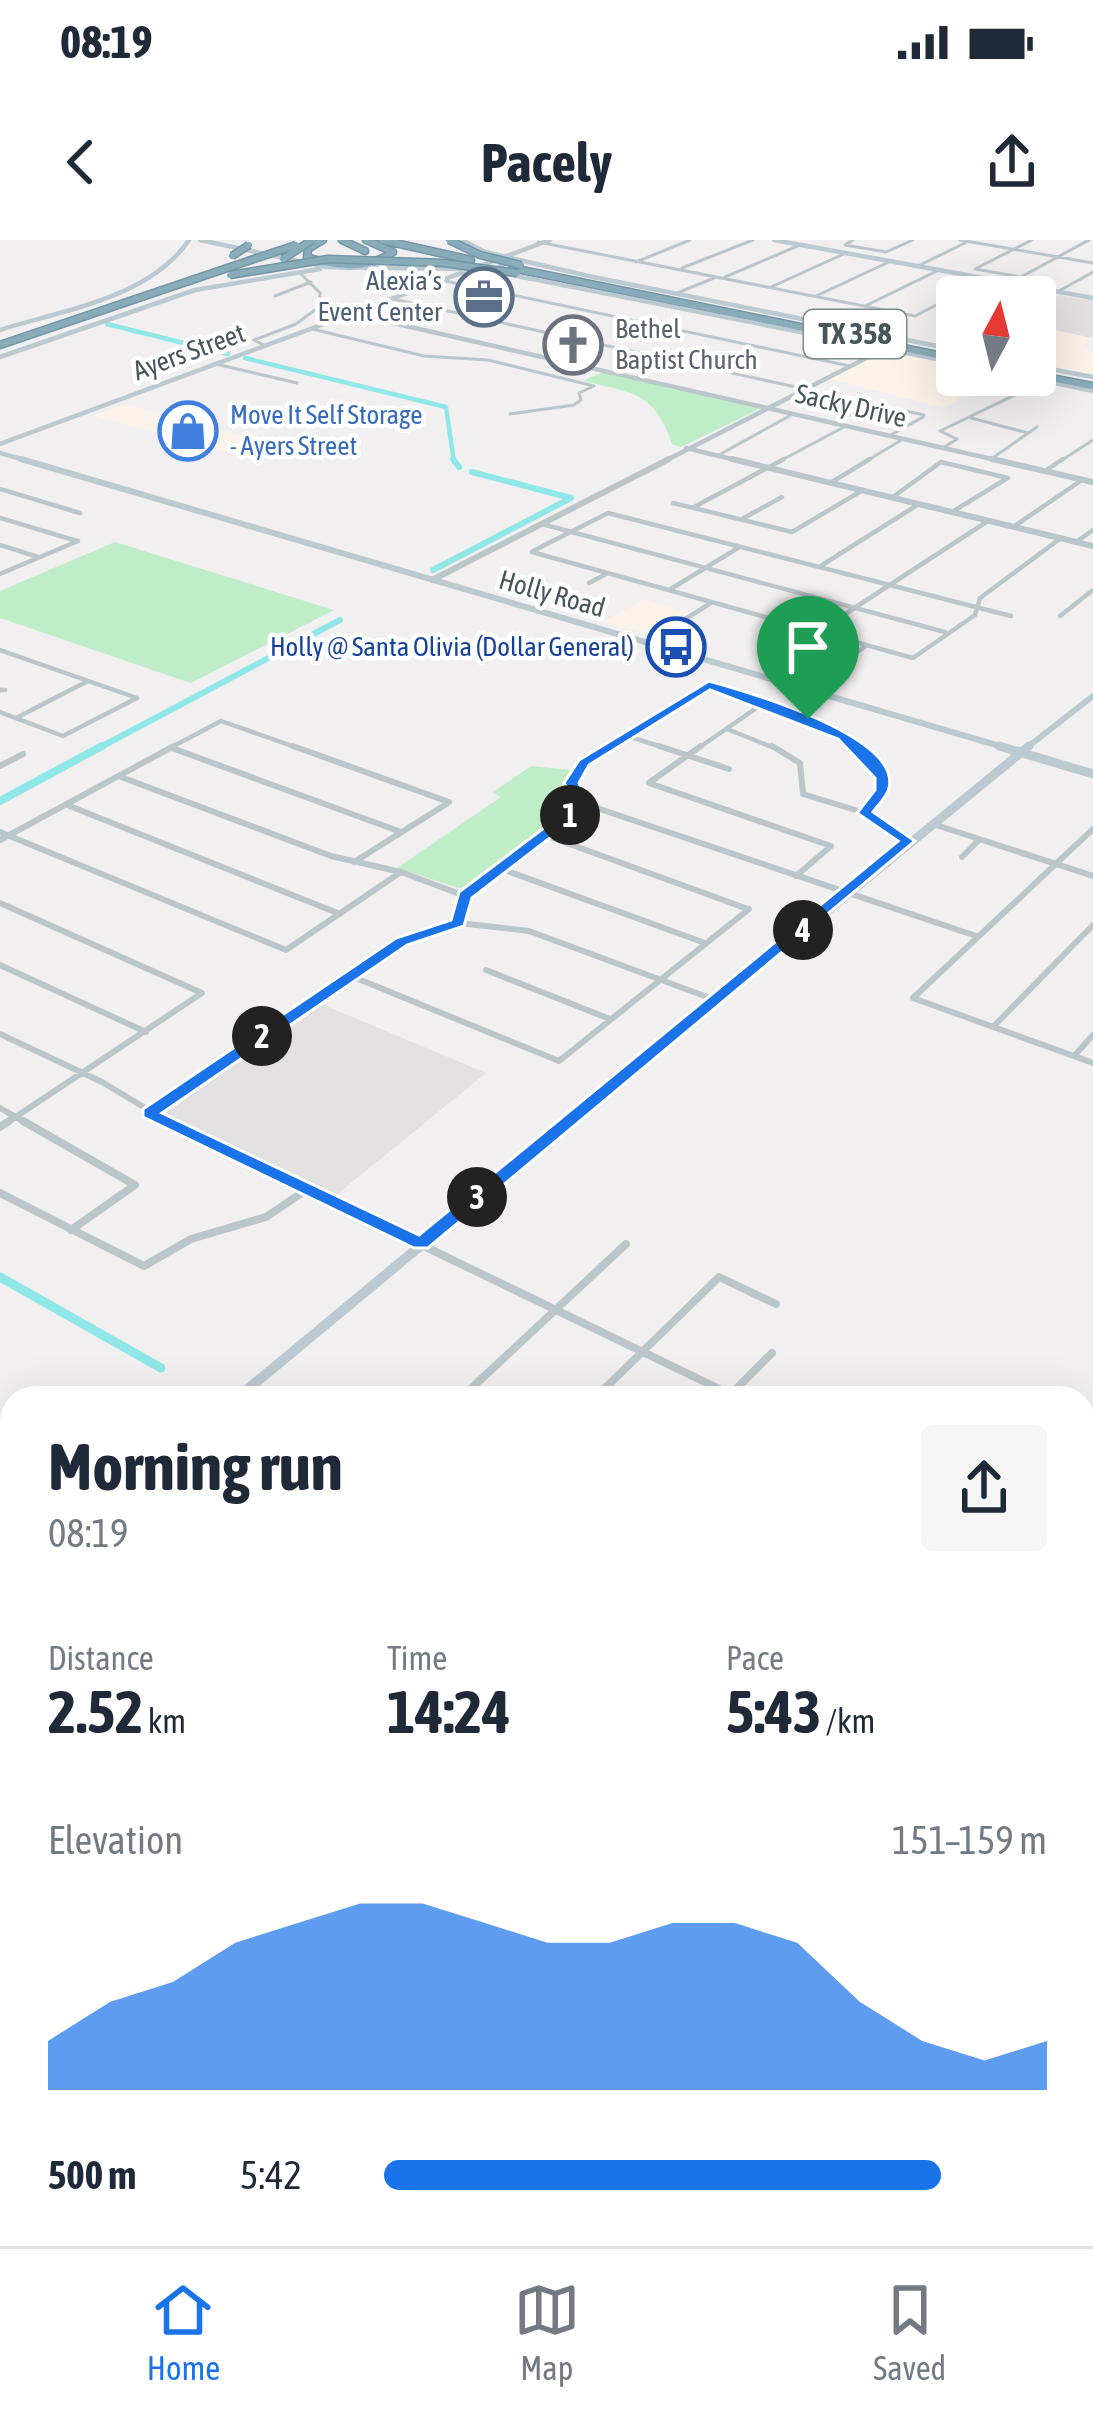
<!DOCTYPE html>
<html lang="en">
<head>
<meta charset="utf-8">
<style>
	body { margin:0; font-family:"Asap Condensed",sans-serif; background:#f6f6f7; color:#1f2937; height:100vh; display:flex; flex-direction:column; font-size:45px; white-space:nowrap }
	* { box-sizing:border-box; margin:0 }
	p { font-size:39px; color:#747a83 }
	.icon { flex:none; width:66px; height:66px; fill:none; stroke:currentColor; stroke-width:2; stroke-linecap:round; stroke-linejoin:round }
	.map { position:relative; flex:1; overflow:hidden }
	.sheet { position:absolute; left:0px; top:1146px; width:1095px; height:861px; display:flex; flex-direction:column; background:#fff; border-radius:36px 36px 0 0; box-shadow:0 12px 48px #0002 }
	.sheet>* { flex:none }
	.needle { width:78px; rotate:7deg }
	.fabs { position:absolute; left:936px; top:36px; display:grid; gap:24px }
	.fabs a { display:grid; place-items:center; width:120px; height:120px; border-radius:12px; background:#fff; box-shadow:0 12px 48px #0002; font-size:60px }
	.pin { position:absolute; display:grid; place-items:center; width:102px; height:102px; color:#fff; margin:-123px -51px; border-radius:50% 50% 50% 0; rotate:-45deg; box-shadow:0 0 12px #0007 }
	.pin .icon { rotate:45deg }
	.km { position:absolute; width:60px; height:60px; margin:-30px; border-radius:50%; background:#222; color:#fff; font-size:33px; line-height:60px; text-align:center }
	.round { display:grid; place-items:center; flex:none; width:126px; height:126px; border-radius:12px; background:#f6f6f7 }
	.summary { display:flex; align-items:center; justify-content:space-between; height:204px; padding:0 48px }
	h1 { font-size:66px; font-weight:700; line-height:90px }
	.figures { display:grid; grid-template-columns:repeat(3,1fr); gap:18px; height:204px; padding:12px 48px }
	.figures div { display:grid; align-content:center }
	.figures b { font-size:60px; font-weight:700 }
	.figures small { font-size:33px; font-weight:400 }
	.figures p { font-size:33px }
	.chart { height:336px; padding:24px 48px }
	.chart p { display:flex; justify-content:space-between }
	.chart svg { width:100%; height:216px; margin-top:12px; fill:#1a73e8; opacity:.7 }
	ul { padding:0 48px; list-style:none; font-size:39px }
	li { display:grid; grid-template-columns:192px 144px 1fr; align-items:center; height:90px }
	li i { height:30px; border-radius:15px; background:#1a73e8 }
	.status { display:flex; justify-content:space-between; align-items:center; height:84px; padding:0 60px; background:#fff; direction:ltr }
	.status svg { height:33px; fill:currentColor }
	header { display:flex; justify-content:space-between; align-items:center; height:156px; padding:0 48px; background:#fff; font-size:54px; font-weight:700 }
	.tab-bar { display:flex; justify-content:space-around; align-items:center; height:168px; border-top:3px solid #e0e1e3; background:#fff; font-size:33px; color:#747a83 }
	.tab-bar a { display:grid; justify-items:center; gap:6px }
	.tab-bar .active { color:#1a73e8 }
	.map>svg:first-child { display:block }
	.commercial { fill:#fbf2e9 }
	.education { fill:#e2e0e1 }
	.green { fill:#bfedc8 }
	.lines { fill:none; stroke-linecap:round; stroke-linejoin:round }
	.canal-far3 { stroke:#8fe7e8; stroke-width:4.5 }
	.canal-far2 { stroke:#8fe7e8; stroke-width:6 }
	.canal-far1 { stroke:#8fe7e8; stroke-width:8 }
	.canal { stroke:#8fe7e8; stroke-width:9 }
	.motorway-casing { stroke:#7497a7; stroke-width:9 }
	.minor-far3 { stroke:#bbc6cb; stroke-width:3 }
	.minor-far2 { stroke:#bbc6cb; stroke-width:4.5 }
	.minor-far1 { stroke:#bbc6cb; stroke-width:6 }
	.minor { stroke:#bbc6cb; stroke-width:8 }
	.tertiary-far1 { stroke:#bbc6cb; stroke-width:4.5 }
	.tertiary { stroke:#bbc6cb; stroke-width:6 }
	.secondary-far4 { stroke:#bbc9d0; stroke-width:4.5 }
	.secondary-far3 { stroke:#bbc9d0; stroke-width:6 }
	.secondary-far2 { stroke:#bbc9d0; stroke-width:9 }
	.secondary-far1 { stroke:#bbc9d0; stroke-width:10 }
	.secondary { stroke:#bbc9d0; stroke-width:15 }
	.motorway { stroke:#89acbb; stroke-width:6 }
	.motorway-bridge-casing { stroke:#7497a7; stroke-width:9; stroke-linecap:butt }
	.motorway-bridge { stroke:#89acbb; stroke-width:6 }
	.route { fill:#1a73e8; stroke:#fff; stroke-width:3; fill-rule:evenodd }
	.labels { text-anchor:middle; stroke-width:9; stroke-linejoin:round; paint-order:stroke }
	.far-service-label { font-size:27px; fill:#4e5e75; stroke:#fff; text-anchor:end }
	.far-worship-label { font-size:27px; fill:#5b616d; stroke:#fff; text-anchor:start }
	.far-street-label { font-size:27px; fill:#48565b; stroke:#fff }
	.far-shop-label { font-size:27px; fill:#366cbe; stroke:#fff; text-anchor:start }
	.far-transit-label { font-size:27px; fill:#164399; stroke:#fff; text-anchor:end }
	.shield { fill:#fff; stroke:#7f898c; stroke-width:3 }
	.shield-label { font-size:30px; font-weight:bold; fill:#48565b }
</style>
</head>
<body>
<div class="status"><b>08:19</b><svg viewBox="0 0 49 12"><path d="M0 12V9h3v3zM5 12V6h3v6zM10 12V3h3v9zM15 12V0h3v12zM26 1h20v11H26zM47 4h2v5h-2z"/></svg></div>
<header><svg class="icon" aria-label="back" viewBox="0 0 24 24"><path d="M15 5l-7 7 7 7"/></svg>Pacely<svg class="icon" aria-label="share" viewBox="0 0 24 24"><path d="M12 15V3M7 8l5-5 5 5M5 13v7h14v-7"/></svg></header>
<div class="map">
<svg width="1093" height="2006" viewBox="0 0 1093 2006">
	<rect width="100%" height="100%" fill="#f1efef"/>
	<path class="commercial" d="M1035,86L1093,98L1082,106L1093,109V135L1035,124Z
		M885,111L957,125V135H1001L944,168L829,139Z
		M125,164L284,207L289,209L256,220L94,176Z
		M644,359L688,372L650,395L603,382Z"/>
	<path class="education" d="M1060,55L1093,61V98L1035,86V68Z
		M319,763L486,833L335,956L160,872Z
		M1083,1366L1093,1371V1699L1083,1716Z
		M12,1368V1646L0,1637V1379Z"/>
	<path class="green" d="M603,132L761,168L681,207L672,204C655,152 633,153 583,141Z
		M115,302L334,370L191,443L0,378V351Z
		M531,526L571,530L567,545L578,564C539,591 506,624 465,650L397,628L501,557L492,553Z"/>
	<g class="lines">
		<path class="canal-far3" d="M107,84L228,114
			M245,118L446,167L454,222"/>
		<path class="canal-far2" d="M453,219L459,227
			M433,330L571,258L472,232
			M97,509L340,380"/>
		<path class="canal-far1" d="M0,561L102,506"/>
		<path class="canal" d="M0,1037L161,1128
			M1083,1272L1093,1268
			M0,1295L12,1286"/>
		<g class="motorway-casing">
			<path id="motorway" d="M323,0L308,9L307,17C335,27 367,30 393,12L366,0
				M342,0L365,11
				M382,0L471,20
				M512,28L957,119
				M0,105L251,20
				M1035,135L1093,146"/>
		</g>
		<path class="minor-far3" d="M853,0L845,5L886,12L913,0
			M960,0L1093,23
			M1032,0L975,29L1021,37L1089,0
			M538,2L915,76L987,39
			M636,22L690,0
			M918,26L965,3
			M682,28L753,0
			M725,37L800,5
			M441,40L850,126
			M771,47L846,13
			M1057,52L1093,32
			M677,53L714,38
			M275,56L311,42
			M816,56L891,21
			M393,59L924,175
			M865,66L939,30
			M319,67L353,74
			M312,89L424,116L488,120L594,146L579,153L581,160L574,165L510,174
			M266,106L254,100L296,84L319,67L320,53L299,32
			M216,124L297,143
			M815,167L855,176
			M971,178L1028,193
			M889,196L923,177
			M943,208L957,199L940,191L1044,141
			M717,216L793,174
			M991,219L1037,187
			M778,222L846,186
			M865,222L903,199
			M1059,222L1093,200"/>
		<path class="minor-far2" d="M1045,231L1063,219
			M830,243L870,219
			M0,249L80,273
			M893,257L941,222L1008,238
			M673,263L792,292L863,250
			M694,267L784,219
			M952,272L1006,239
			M0,278L77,301
			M742,279L782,257
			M542,284L945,392
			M1013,287L1082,240
			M1076,302L1093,290
			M0,305L38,317
			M533,311L608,273L1011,376
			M532,312L913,418L975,375L980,358L1061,298
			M819,327L919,264
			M0,334L78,301
			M589,343L606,334
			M669,350L738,308
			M1060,376L1093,350
			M819,391L988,281
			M647,403L711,363
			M0,410L137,458L63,496L0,472
			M850,417L866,406
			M0,450H5
			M16,478L86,442
			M727,489L777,509
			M630,497L669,509
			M168,509L221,481L301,509
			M606,509L709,445L814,482L861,509
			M697,509L765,462"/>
		<path class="minor-far1" d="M293,506L449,562
			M659,506L729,529
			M772,506L800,523L803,554L865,573L908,601
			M857,506L880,531L882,550L865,573
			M172,508L401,592
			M0,526L23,514
			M121,537L331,616L401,632L465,656
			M650,542L701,506
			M649,543L831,606L796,636
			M585,564L571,543L584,523L610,506
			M585,564L976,696
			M67,565L340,674
			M933,584L1093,636
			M1093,589L913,758L1093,823
			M0,592L286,710L401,632
			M542,594L748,669
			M0,600L174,506
			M962,617L979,600
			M354,622L448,563
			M502,629L705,703
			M0,663L202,753L5,884
			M459,683L465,656L585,564
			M0,725L146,792
			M486,730L610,779
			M351,736L559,821L749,669
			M994,786L1093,685
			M0,794L102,842L172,884
			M1074,816L1093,795
			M0,868L28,884
			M149,873L401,701L459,683L529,691L718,761"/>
		<path class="minor" d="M23,881L135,945L71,990
			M165,881L738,1158
			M0,887L9,881
			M0,953L144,1026L191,999L266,977L309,948
			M731,1154L772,1113
			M461,1158L626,1004
			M595,1158L719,1037L776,1064"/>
		<path class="tertiary-far1" d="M353,74L1005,222
			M686,208L744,222
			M663,222L884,109"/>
		<path class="tertiary" d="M732,219L1093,306
			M992,219L1093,242
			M432,340L669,219"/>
		<path class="secondary-far4" d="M200,0L327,27L471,29
			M462,0L485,12L593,37L957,110
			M774,0L1093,58
			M465,34L495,32L491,30L514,21
			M507,34L957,123
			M0,90C63,70 150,58 189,0
			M0,117L195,50L320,29
			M1035,126L1093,137
			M1015,135L1093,151
			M0,204L550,0
			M0,213L31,222"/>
		<path class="secondary-far3" d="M21,219L1010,509
			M1025,509L1093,456"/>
		<path class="secondary-far2" d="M999,506L1093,534
			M567,884L1029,506"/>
		<path class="secondary-far1" d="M237,1158L571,881
			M0,1358L12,1348"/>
		<path class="secondary" d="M0,1660L12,1669
			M0,1700L12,1709
			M390,1995L405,2006
			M450,1995L465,2006"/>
		<use href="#motorway" class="motorway"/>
		<g class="motorway-bridge-casing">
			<path id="motorway-bridge" d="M449,0L480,15L521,25
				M232,16L249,5
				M283,19L312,0
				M251,20L296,5
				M443,23L517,33
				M230,35L328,19L446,23"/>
		</g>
		<use href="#motorway-bridge" class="motorway-bridge"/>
	</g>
	<path class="route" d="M709,441C745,451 902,496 889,548C887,557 878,565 873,572L915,601L428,1008H414L143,877V869L396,698L451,680L459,652L577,563L564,543L579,520ZM710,450L838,499L875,538V550L857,573L898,601L419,995L162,873L407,705L464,686L472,658L590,567L579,543L589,525Z"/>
	<defs>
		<g id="office-ring" transform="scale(3)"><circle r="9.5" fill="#fff" stroke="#5c6f8a" stroke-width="1.5"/><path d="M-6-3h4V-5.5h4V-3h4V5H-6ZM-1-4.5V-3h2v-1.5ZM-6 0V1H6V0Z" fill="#5c6f8a"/></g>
		<g id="church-ring" transform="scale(3)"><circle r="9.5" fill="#fff" stroke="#6b7280" stroke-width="1.5"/><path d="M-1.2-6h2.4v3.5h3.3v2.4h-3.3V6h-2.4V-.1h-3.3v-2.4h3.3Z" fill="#6b7280"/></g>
		<g id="shop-ring" transform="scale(3)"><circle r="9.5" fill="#fff" stroke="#3f7fe0" stroke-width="1.5"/><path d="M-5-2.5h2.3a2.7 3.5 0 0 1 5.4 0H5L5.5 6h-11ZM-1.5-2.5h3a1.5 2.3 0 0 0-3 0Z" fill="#3f7fe0"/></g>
		<g id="bus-ring" transform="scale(3)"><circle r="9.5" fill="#fff" stroke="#1a4fb4" stroke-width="1.5"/><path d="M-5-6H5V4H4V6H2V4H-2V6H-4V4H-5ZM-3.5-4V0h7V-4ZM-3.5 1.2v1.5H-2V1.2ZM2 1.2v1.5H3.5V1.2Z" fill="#1a4fb4"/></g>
	</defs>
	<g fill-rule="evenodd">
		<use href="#office-ring" x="484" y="57"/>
		<use href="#church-ring" x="573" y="105"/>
		<use href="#shop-ring" x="188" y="191"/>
		<use href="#bus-ring" x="676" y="407"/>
	</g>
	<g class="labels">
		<g class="far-service-label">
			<text x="442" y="50">Alexia’s<tspan x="442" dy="31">Event Center</tspan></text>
		</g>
		<g class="far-worship-label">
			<text x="615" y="98">Bethel<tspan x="615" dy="31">Baptist Church</tspan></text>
		</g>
		<g class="far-street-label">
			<text transform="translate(189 112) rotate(-20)" y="9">Ayers Street</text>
			<text transform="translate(851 166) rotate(13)" y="9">Sacky Drive</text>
			<text transform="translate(552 354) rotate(16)" y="9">Holly Road</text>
		</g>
		<g class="far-shop-label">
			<text x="230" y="184">Move It Self Storage<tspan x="230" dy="31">- Ayers Street</tspan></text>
		</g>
		<g class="far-transit-label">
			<text x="634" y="416">Holly @ Santa Olivia (Dollar General)</text>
		</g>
		<rect class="shield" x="804" y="70" width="102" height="48" rx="9"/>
		<g class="shield-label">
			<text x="855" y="104">TX 358</text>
		</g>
	</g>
</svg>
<div class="fabs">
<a><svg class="needle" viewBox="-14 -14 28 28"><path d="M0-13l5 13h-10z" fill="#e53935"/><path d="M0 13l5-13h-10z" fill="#747a83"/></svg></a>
</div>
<div class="pin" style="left:808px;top:479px;background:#1e9e55"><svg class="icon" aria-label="arrive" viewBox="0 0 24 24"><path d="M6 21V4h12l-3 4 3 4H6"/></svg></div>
<b class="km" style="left:570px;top:575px">1</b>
<b class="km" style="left:262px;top:796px">2</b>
<b class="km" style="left:477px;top:957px">3</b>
<b class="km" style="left:803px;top:690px">4</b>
<section class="sheet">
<div class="summary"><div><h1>Morning run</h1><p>08:19</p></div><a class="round"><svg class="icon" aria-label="share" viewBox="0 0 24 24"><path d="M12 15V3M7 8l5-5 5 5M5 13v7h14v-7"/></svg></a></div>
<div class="figures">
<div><p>Distance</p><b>2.52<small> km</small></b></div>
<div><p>Time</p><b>14:24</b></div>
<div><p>Pace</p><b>5:43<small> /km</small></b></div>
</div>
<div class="chart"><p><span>Elevation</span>151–159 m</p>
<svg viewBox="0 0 160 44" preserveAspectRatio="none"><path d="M0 44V34L10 26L20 22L30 14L40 10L50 6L60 6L70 10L80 14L90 14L100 10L110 10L120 14L130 26L140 34L150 38L160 34V44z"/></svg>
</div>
<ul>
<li><b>500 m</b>5:42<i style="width:84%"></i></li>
</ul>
</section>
</div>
<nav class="tab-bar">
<a class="active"><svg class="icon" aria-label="home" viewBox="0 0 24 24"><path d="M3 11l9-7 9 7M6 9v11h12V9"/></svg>Home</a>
<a><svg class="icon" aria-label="map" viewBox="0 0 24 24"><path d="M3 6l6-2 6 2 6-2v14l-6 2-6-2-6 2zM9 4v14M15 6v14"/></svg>Map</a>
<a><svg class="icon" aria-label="saved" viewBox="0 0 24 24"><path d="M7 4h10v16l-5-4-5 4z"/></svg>Saved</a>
</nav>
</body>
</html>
